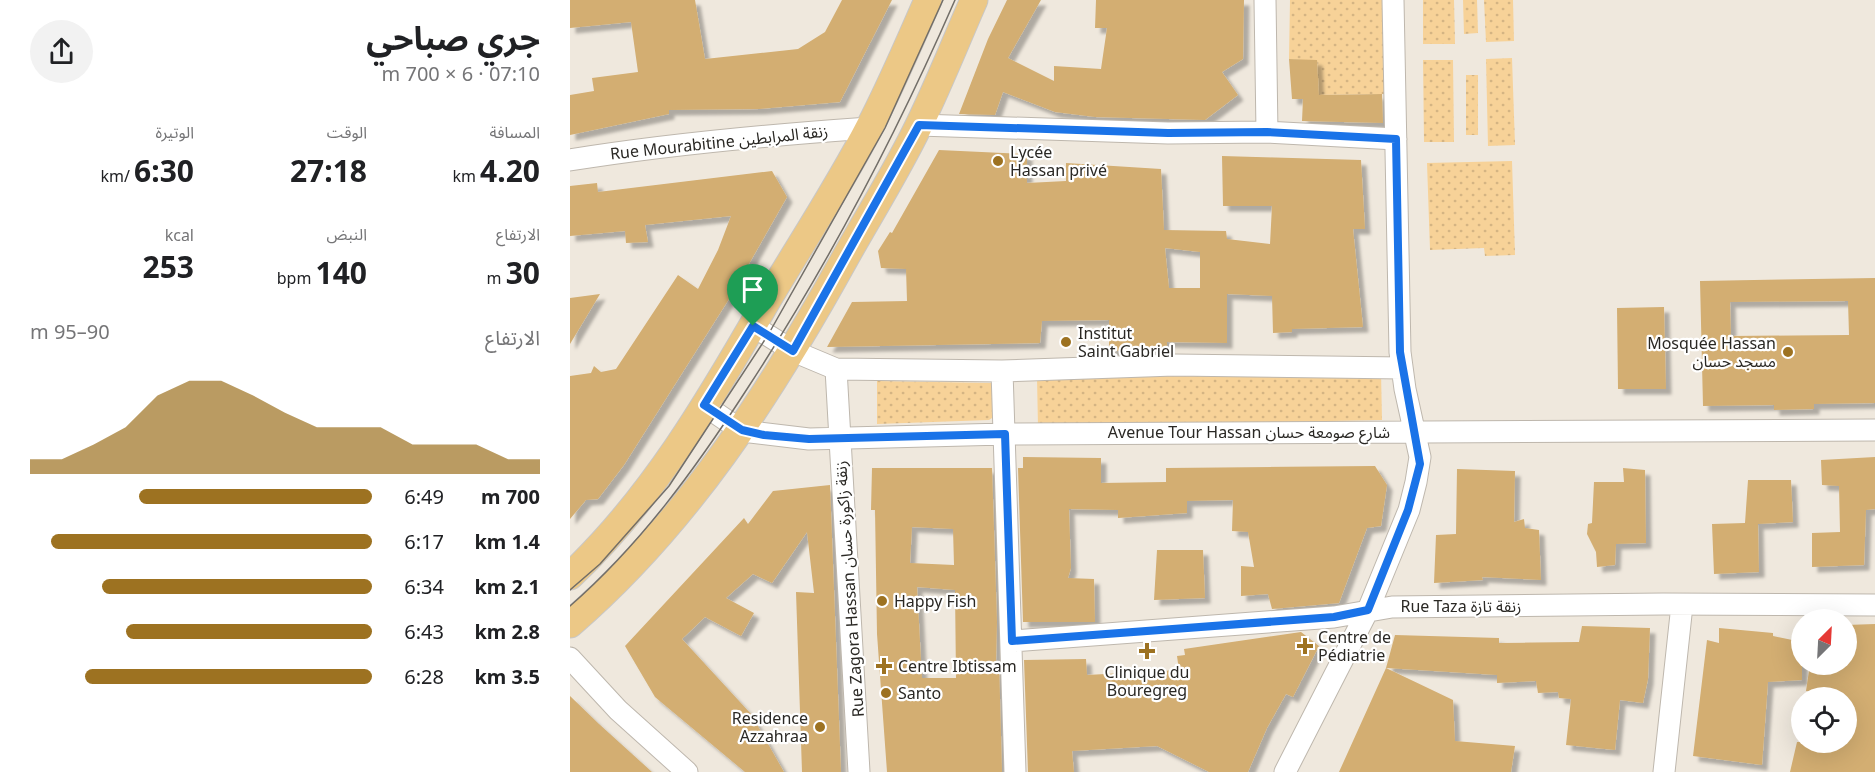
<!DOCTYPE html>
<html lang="ar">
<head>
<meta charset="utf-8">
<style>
	body { margin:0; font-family:"Noto Sans","Noto Sans Arabic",sans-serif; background:#f2f2f2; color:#202124; direction:rtl; height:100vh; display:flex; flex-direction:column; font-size:22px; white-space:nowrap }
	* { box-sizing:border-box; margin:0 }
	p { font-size:20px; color:#757577 }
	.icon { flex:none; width:33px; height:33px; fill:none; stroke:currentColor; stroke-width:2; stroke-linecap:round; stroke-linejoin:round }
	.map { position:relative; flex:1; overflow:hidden; direction:ltr }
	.panel { display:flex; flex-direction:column; background:#fff; width:570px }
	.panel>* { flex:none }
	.needle { width:39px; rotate:24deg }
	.controls { position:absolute; left:1221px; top:609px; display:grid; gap:12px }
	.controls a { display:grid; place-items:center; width:66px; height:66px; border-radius:50%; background:#fff; box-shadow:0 6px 24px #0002; font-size:30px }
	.pin { position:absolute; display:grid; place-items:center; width:51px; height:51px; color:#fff; margin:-62px -26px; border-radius:50% 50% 50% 0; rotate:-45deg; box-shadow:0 0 6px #0007 }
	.pin .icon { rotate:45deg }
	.round { display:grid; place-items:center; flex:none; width:63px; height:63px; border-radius:32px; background:#f2f2f2 }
	.overview { display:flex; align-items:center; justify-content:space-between; height:102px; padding:0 30px }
	h1 { font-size:33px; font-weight:700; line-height:45px }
	.stats { display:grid; grid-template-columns:repeat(3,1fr); gap:9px; height:102px; padding:6px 30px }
	.stats div { display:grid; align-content:center }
	.stats b { font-size:30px; font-weight:700 }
	.stats small { font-size:16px; font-weight:400 }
	.stats p { font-size:16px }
	.chart { height:168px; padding:12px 30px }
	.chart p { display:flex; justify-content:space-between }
	.chart svg { width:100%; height:108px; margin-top:6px; fill:#9d7221; opacity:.7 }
	ul { padding:0 30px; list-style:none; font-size:20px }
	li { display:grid; grid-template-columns:96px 72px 1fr; align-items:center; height:45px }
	li i { height:15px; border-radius:8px; background:#9d7221 }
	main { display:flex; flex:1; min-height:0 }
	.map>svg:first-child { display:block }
	.grass { fill:url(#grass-dots) }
	.building { fill:#d3ae72; fill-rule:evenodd; filter:url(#shadow) }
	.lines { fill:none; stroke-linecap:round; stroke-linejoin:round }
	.minor-casing { stroke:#beb7ad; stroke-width:23 }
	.major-casing { stroke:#c8c7c6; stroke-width:29 }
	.minor { stroke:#fff; stroke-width:21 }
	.major { stroke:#ecc886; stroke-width:27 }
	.tram { stroke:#726e68; stroke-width:1.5 }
	.route-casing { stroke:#fff; stroke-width:12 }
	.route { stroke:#1a73e8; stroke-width:8 }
	.poi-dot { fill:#9d7221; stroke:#fff; stroke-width:2 }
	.labels { text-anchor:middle; stroke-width:4.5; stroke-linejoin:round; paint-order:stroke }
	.street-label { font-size:16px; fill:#2a2824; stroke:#fff }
	.poi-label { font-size:16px; fill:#2a2824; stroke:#fff; text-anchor:start }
</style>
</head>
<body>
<main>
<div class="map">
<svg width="1305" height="772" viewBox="0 0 1305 772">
	<defs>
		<pattern id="grass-dots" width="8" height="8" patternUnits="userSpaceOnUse" patternTransform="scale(1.5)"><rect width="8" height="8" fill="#f7d298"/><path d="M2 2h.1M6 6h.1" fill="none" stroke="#d4b483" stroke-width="1.8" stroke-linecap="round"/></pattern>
		<filter id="shadow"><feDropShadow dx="5.5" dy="5.5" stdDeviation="1.5" flood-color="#0004"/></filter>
	</defs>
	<rect width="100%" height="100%" fill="#efe8dd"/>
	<path class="grass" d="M720,0H815L816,94L749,95L747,61L719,59Z
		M853,0H884L885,44H853Z
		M893,0H907L908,33L894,34Z
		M914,0H943L944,41L916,42Z
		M942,58L945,145L918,146L916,59Z
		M853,60H883L884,142H854Z
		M896,75H908V135H896Z
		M942,161L945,255L915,256L914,248L860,250L857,163Z
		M811,372L812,420L468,427L467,378Z
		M307,381L421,383L424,388L425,416L419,420L307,424Z"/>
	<path class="building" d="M0,0H125L135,59L228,49L255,32L272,0H322L270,102L189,109L99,110V114L0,135V95L24,91L22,78L68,72L61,22L0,28Z
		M437,0H471L438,58L484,81V66L531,69L537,28H525L526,0H674L673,59L652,72L668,95L635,120L525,117L485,112L433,92L425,115L389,114L418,39Z
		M719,59L747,60L749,95L812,94L813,123L732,121L733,99H722Z
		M369,150L457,154V183L496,181V163L591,169L594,230L656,231L657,239L700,244L702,206H653L652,156L791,160L795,229H783L793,327L722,329V332L703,333L702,296L657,294V343L597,342V349L539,351V320L472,321L470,343L257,347L282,302L337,301L336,269L311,268L308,251L320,232L322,233ZM595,248L630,252V288H599Z
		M202,171L217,197L159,299L54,465L28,499L16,500L0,519V376L21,373L24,366L31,372L46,369L108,275L128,289L148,250L161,216L75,225L78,242L56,243L55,231L0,236V186L27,183L28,192Z
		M1305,278V403L1244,404V409L1204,410V405L1133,406L1130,281ZM1278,301L1279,335L1161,336L1160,302Z
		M30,294L0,344V298Z
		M1094,307L1096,389H1048L1047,308Z
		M453,457L531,458V483L596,482V468L805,466L817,485L811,526L797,528L769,603L702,609L698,594L671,596V566L684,567L678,532L662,531L663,500L617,501V513L548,518V510L499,509L501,568L498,578L524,579L525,622H453L448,468H453Z
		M1305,457V509L1296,510L1294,565L1242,567V533L1270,532L1269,486L1252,485L1251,460Z
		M302,468H422L427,622L426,661H429L432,772H317L307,634L305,510H301ZM342,527L383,529L384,565L340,563ZM347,587L385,590L386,678H352Z
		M1053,468L1075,470L1076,543L1046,544L1045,565L1027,567L1026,552L1017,534L1018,524L1022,523L1024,482H1054Z
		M887,469L945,471L944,522L954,519L955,528L969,530L971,580L912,577L913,580L864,583L866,535L886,534Z
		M1178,480H1221L1223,522L1188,524L1189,572L1144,574L1142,524L1175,523Z
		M260,485L271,772H232L226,592L244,593L237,532L202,583L183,574L156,598L184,613L171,636L135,617L112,639L181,714L214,772H175L85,697L55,646L174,518L178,524L203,491Z
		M587,550H633L635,598L584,600Z
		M1305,624V772H1220L1227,742H1276V698H1271L1272,694L1236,691L1240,664H1276V625Z
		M1012,626L1080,628L1078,679L1073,703L1050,700L1045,750L996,745L1001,699L989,698L988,692L968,693L966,681L927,683V675L816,668L825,635L929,638V643L1009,642Z
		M1149,628L1203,633V636L1232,642V680L1198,682L1192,765L1123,756L1137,640L1149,643Z
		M731,632L749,646L723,697L716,694L697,728L678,772H639L587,746L502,751L504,772H458L454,660L516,659L517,675L609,670L607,656L615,655L614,649Z
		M816,668L883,700L885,741L945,746L941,772H769Z
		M0,696L29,724L82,772H0Z"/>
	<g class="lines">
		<g class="minor-casing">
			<path id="minor" d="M695,0L697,132
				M349,125L598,133L697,132L826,139
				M0,160C99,144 199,135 299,128
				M183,326L223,351L266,369L432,371L604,365L832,368
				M266,369L289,772
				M432,371L445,772
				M134,405L172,431L239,439L435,434L1305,430
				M442,641L764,617L822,607L1093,604L1305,605
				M0,658L48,710L117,772
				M715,772L798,610L839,510L846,482L850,457L835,389L830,352L823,0
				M1094,772L1112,605"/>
		</g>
		<g class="major-casing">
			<path id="major" d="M0,576C82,499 140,400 195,304C230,245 268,188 299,128C321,86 339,43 358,0
				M0,624C117,523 200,394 274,260C299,215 327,171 349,125C369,84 386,41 404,0"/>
		</g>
		<use href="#minor" class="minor"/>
		<use href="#major" class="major"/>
		<path class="tram" d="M0,590L30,564L99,486L198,335L315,128L373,0
			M0,606C71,544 126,468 177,389C258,265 326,135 385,0"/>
	</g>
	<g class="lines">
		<g class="route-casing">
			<path id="route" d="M349,125L598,133L697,132L826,139L830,352L850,464L838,510L798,610L764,617L442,641L435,434L239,439L194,435L172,430L134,405L183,326L223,351Z"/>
		</g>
		<use href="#route" class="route"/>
	</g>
	<g class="poi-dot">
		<circle cx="428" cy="161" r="6"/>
		<circle cx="496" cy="342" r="6"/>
		<circle cx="1218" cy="352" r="6"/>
		<circle cx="312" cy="601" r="6"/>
		<path d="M732 637h6v6h6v6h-6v6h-6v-6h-6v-6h6z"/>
		<path d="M574 642h6v6h6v6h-6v6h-6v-6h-6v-6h6z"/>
		<path d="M311 657h6v6h6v6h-6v6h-6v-6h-6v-6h6z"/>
		<circle cx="316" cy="693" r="6"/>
		<circle cx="250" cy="727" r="6"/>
	</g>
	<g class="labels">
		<g class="street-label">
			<text transform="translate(149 142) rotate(-6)" y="6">Rue Mourabitine زنقة المرابطين</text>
			<text x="679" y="438">Avenue Tour Hassan شارع صومعة حسان</text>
			<text transform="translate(279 589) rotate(-94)" y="6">Rue Zagora Hassan زنقة زاكورة حسان</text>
			<text x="891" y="612">Rue Taza زنقة تازة</text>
		</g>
		<g class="poi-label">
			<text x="440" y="158">Lycée<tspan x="440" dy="18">Hassan privé</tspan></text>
			<text x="508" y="339">Institut<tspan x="508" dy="18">Saint Gabriel</tspan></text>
			<text x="1206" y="349" text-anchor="end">Mosquée Hassan<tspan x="1206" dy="18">مسجد حسان</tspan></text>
			<text x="324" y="607">Happy Fish</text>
			<text x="748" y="643">Centre de<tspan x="748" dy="18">Pédiatrie</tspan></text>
			<text x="328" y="672">Centre Ibtissam</text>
			<text x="577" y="678" text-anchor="middle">Clinique du<tspan x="577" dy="18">Bouregreg</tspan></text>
			<text x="328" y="699">Santo</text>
			<text x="238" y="724" text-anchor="end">Residence<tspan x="238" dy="18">Azzahraa</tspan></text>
		</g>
	</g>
</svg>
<div class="controls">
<a><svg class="needle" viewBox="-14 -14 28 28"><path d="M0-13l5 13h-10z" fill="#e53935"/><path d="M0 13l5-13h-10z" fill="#757577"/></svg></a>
<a><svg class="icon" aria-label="locate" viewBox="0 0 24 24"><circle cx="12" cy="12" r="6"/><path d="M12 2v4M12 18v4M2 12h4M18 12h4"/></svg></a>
</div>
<div class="pin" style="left:183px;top:326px;background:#1e9e55"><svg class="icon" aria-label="arrive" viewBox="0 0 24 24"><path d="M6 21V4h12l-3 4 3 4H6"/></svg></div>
</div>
<section class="panel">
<div class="overview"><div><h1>جري صباحي</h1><p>07:10 · 6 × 700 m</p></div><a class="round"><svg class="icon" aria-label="share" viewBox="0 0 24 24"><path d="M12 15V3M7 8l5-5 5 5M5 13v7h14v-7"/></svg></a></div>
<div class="stats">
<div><p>المسافة</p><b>4.20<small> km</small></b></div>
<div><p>الوقت</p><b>27:18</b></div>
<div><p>الوتيرة</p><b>6:30<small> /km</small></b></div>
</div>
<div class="stats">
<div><p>الارتفاع</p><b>30<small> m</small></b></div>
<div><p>النبض</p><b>140<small> bpm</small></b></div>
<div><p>kcal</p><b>253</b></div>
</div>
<div class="chart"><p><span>الارتفاع</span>90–95 m</p>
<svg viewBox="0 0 160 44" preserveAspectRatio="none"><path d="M0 44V38L10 38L20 32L30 25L40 12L50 6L60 6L70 12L80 19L90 25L100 25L110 25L120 32L130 32L140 32L150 38L160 38V44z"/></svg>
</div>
<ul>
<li><b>700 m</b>6:49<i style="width:68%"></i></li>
<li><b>1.4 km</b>6:17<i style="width:94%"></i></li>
<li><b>2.1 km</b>6:34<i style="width:79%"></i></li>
<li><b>2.8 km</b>6:43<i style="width:72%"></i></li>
<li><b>3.5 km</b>6:28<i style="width:84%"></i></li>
</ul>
</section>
</main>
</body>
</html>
